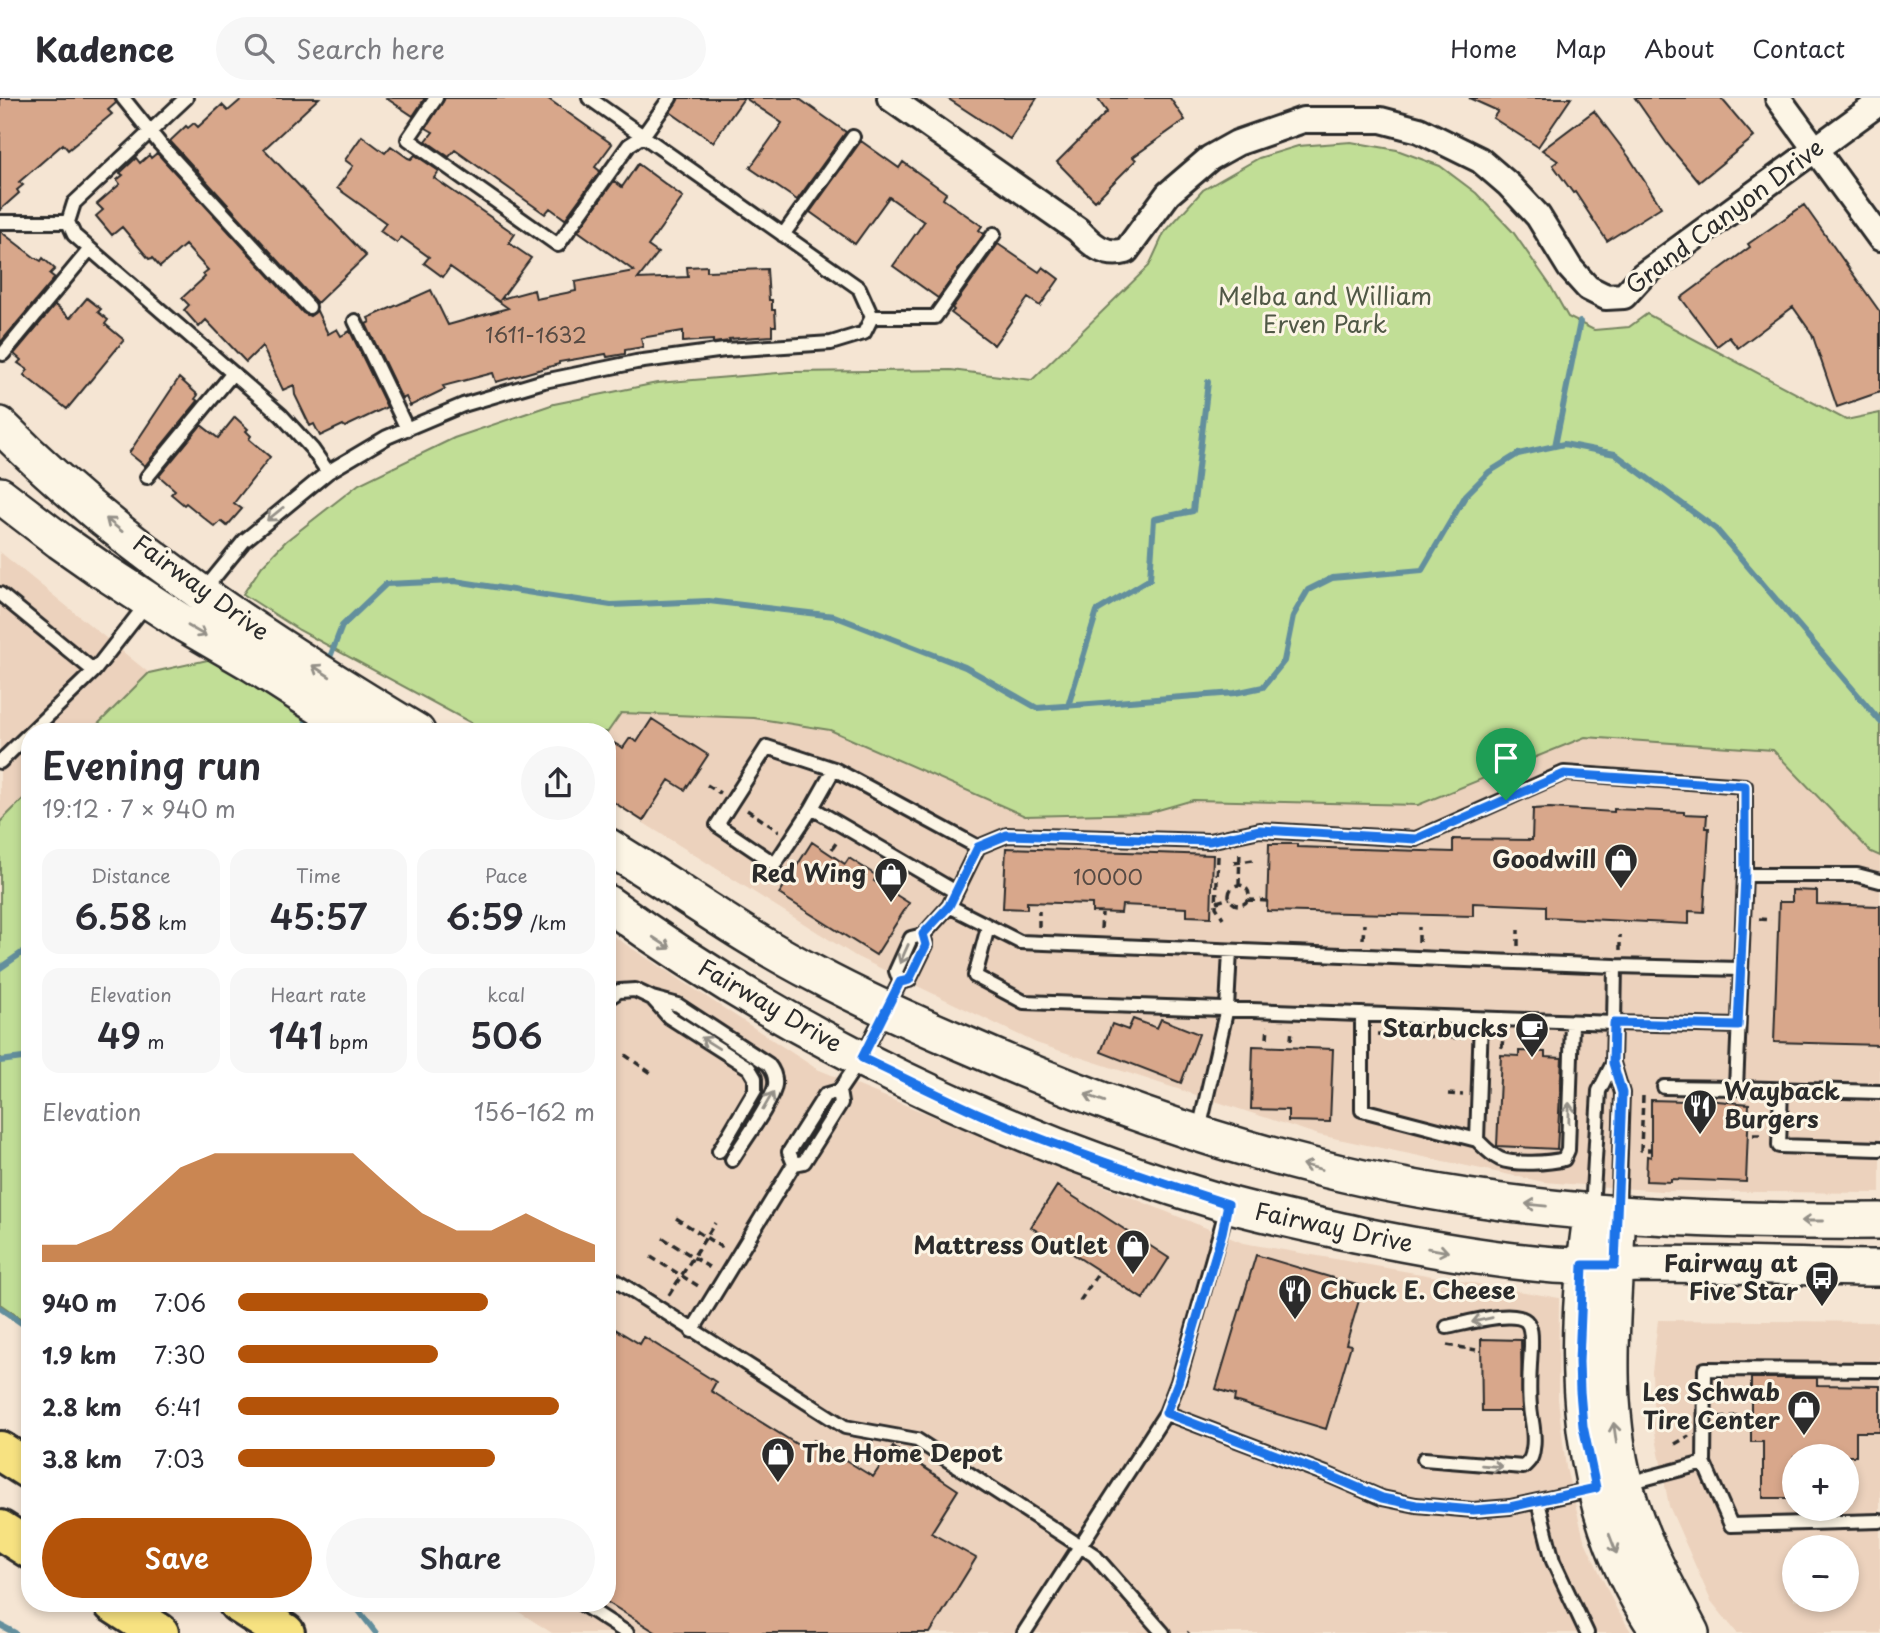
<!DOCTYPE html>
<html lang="en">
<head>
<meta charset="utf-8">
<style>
	body { margin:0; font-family:"Playpen Sans",sans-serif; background:#f7f7f7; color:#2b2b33; height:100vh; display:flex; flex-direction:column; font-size:26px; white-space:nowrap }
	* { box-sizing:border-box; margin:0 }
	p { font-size:23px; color:#7c7c81 }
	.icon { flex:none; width:38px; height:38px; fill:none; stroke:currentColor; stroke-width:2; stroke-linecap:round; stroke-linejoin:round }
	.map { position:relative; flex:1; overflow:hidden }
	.sheet { position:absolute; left:21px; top:625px; width:595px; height:889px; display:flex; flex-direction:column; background:#fff; border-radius:28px; box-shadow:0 4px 10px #0003 }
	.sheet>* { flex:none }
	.fabs { position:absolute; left:1782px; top:1346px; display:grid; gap:14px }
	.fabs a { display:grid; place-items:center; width:77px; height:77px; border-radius:50%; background:#fff; box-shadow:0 4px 10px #0003; font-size:35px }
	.pin { position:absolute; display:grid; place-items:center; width:60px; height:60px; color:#fff; margin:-72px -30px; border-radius:50% 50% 50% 0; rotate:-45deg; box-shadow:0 0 7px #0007 }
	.pin .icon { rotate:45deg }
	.round { display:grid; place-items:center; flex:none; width:74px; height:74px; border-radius:37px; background:#f7f7f7 }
	.summary { display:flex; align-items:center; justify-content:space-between; height:119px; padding:0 21px }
	h1 { font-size:38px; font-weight:600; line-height:52px }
	.metrics { display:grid; grid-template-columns:repeat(3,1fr); gap:10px; height:119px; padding:7px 21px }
	.metrics div { display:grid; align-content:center; border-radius:18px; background:#f7f7f7; text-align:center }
	.metrics b { font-size:35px; font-weight:600 }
	.metrics small { font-size:19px; font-weight:400 }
	.metrics p { font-size:19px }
	.chart { height:196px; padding:14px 21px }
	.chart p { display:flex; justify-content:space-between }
	.chart svg { width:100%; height:126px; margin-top:7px; fill:#b45309; opacity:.7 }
	.cta { display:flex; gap:14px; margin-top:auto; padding:14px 21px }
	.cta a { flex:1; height:80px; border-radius:42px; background:#b45309; color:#fff; font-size:28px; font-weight:600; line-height:80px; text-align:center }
	.cta a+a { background:#f7f7f7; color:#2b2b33 }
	ul { padding:0 21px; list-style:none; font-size:23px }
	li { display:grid; grid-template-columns:112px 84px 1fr; align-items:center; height:52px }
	li i { height:18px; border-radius:9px; background:#b45309 }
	header { display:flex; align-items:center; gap:42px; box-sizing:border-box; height:98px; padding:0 35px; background:#fff; border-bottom:2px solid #e1e1e2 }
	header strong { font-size:33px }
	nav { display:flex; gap:38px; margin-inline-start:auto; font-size:24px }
	.search { width:490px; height:63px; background:#f7f7f7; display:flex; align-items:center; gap:18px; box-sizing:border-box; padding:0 24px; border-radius:38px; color:#7c7c81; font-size:26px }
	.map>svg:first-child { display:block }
	.built { fill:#ecd2bd; fill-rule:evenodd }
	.green { fill:#c1de96; stroke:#768460; stroke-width:2 }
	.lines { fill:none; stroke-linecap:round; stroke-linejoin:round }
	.stream { stroke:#638f9d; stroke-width:6 }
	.building { fill:#d8a78b; stroke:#2b2b2b; stroke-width:2 }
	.lane-casing { stroke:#2b2b2b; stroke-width:18 }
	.street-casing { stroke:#2b2b2b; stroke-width:30 }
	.secondary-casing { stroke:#2b2b2b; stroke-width:40 }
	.highway-casing { stroke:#2b2b2b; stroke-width:44 }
	.path { stroke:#2b2b2b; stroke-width:3.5; stroke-dasharray:7 5; stroke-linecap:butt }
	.lane { stroke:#fcf5e5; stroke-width:12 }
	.street { stroke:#fcf5e5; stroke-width:24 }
	.secondary { stroke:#fcf5e5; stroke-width:35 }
	.highway { stroke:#f7e281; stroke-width:38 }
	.oneway { stroke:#949088 }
	.route-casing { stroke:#fff; stroke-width:14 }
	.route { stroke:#1a73e8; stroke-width:9 }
	.labels { text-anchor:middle; stroke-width:6; stroke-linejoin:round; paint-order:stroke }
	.number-label { font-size:21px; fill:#564a43 }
	.street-label { font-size:24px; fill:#2b2b2b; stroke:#fcf5e5 }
	.park-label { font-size:24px; fill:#505846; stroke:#fcf5e5 }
	.poi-label { font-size:24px; font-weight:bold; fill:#2b2b2b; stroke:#fcf5e5; text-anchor:end }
</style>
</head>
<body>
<header>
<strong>Kadence</strong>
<div class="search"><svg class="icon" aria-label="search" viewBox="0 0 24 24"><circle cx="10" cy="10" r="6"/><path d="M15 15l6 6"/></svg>Search here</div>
<nav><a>Home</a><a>Map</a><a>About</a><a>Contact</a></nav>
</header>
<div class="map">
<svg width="1880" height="1535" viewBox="0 0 1880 1535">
	<rect width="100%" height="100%" fill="#f5e5d3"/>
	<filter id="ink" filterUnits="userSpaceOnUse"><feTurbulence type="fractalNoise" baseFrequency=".0143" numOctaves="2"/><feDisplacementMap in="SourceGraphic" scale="14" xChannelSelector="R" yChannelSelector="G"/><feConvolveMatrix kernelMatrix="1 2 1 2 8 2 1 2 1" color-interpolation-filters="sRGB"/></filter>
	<g filter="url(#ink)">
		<path class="built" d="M0,454L149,575L90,633L30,634V694L0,724Z
			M621,615L754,620L830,632L1025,718L1148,715L1193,702L1418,707L1585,639L1774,652L1871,754L1880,758V1095L1661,1093L1544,1084L1319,1037L1036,945L857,859L607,702V635Z
			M607,834L817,971L1243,1145L1559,1200L1558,1301L1566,1370L1584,1441L1616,1510L1632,1535H552L505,1505H607Z
			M1658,1222L1880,1224V1535H1737L1711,1503L1669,1408L1654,1329L1652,1274ZM1794,1358H1846V1410H1794ZM1794,1449H1846V1502H1794Z"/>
		<path class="green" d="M1351,44L1397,52L1440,68L1476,95L1513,134L1550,187L1568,219L1594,232L1629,229L1647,216L1846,322L1880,315V758L1871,754L1773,652L1585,639L1418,707L1193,702L1148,715L1025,718L830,632L754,620L621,615L607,635V634L486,633L299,532L243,496L262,468L286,443L359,386L454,340L554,306L657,285L790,274L951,272L1032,282L1149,168L1164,135L1203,92L1259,60L1298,48Z
			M212,561L321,633L90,634L149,575Z
			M30,694V1227L0,1206V724Z"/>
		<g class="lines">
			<path class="stream" d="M1555,348L1580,224
				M327,567L342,528L386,486L455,483L611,507L709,503L834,518L965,569L1037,610L1235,595L1263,589L1284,563L1293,518L1308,492L1332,480L1422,472L1466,397L1489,374L1518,356L1564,346L1615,356L1716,431L1880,623
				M1068,608L1097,513L1150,481L1154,421L1193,413L1208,284
				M302,634L309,616
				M0,870L26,852H30
				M0,963L30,959
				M0,1210L30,1231
				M353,1505L376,1535
				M0,1527L15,1535"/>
		</g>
		<path class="building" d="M0,0H114L116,5L108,12L112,16L95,30L68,52L63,46L19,84L23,87L17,92L19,95L0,112Z
			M243,0H319L264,51L366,158L317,205L170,43L186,28L188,30L194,25L198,29L222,7L228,13Z
			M386,0H425L413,18Z
			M445,0H547L612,46L595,69L600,73L565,121L550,110L545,116L455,52L449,59L426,43L433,34L426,30Z
			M679,0H744L713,44L670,14Z
			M745,0H798L846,34L797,102L750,70L782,25Z
			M947,0H1037L1010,41Z
			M1097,0H1170L1185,22L1133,59L1136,62L1095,103L1057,64L1107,14Z
			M1469,0H1571L1538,49L1493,20L1498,13Z
			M1635,0H1721L1754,39L1699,84L1667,46Z
			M1594,13L1629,59L1661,109L1607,143L1575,94L1573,95L1553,67L1558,63L1542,52Z
			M362,38L385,55L391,48L408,60L411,61L415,57L439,73L434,80L515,136L509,145L531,160L501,201L534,192L536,201L576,193L575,184L634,173L578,133L614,83L622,89L638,66L683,99L648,148L658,155L638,181L688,179L687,169L707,168V173L767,171L769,202H772V212H775L776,228H772V238L729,241L730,243L713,245V242L683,244V233L641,240L643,249L625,252V256L607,259L606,256L559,264V266L496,284L493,275L443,288L445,291L410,308L406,299L402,301L366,226L370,224L368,220L431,192L448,227L508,210L450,169L443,179L424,165L429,159L401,139L397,145L380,133L386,125L337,90L353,68L345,62Z
			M861,43L899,70L903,64L946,95L943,101L982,128L979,132L984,136L938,200L893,168L924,124L889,99L855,146L810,114Z
			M157,55L303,215L310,218L317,213L328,236L337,231L341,238L350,233L387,309L345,329L343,327L320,338L314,326L310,328L295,297L294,287L283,292L262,248L246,264L206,222L199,229L184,212L189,207L182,200L205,179L203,176L208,172L185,147L160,169L152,160L149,161L122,129L112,137L96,118L103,112L97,106L120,86L117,82L123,77L120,75L136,60L140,65L149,57L151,60Z
			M1804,107L1880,214V294L1837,309L1812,236L1793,209L1738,250L1729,239L1717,248L1681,200L1750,149L1748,146Z
			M0,133L34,159L41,163L43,160L55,171L50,176L55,180L0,245Z
			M998,146L1039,174L1043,169L1059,181L1040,208L1028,200L994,247L951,215L954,212L952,210Z
			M87,200L101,211L98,214L108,222L105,226L124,242L67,311L24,277L28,272L18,265L21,262L14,256L55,207L70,220Z
			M179,280L198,297L195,301L198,303L145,368L129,355Z
			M235,319L248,331L246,333L251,338L249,341L270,359L234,405L242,411L227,428L221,423L215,429L186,405L184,407L171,396L175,392L159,378L201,327L218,340Z
			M652,621L708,657L685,692L669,682L643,723L607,700V655L614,645L623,650L630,640L637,644Z
			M1550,710L1614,714V711L1684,714V716L1707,717L1706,730H1709L1704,814L1689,813V826L1546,819V808L1473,805V818L1267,813L1269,746H1297V749L1453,754V741L1532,742L1533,711Z
			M812,744L845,766L849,760L877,778L874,783L909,805L876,857L779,796Z
			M1006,750L1213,757L1211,819L1187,818V810L1122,807L1121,815L1092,814V806L1027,804V811L1003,810Z
			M1792,792L1817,793V806L1880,808V947L1774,944L1779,804H1792Z
			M1133,921L1157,930L1161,921L1199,936L1181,985L1101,954L1112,926L1128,932Z
			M1253,948L1333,951L1330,1024L1288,1023V1012L1251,1011Z
			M1519,953L1545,954V959L1562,960L1557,1051L1497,1048L1501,957L1519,958Z
			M1685,1000L1749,1006L1746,1084L1671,1081V1084L1646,1083L1647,1058L1651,1059V1002L1685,1003Z
			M1057,1088L1169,1160L1143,1201L1031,1129Z
			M1256,1157L1363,1189L1346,1246L1351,1247L1326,1331L1234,1303L1235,1297L1216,1291Z
			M607,1226L640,1246L644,1239L716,1284L711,1293L806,1352L813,1342L873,1379L893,1349L958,1392L931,1435L976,1460L930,1535H657L607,1504Z
			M1481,1241L1521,1242L1522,1313H1482Z
			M1751,1280H1817V1287L1880,1288V1334H1856V1358H1794V1400H1763V1344H1751Z"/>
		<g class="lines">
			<g class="lane-casing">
				<path id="lane" d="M123,0L160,46L309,209
					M186,0L74,105L68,124L74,137L281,317L312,351L328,374
					M436,0L408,41L558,147L629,47L643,38L670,0
					M0,124H68
					M783,137L853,39
					M872,219H935L994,136
					M355,223L407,331
					M3,256L90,151
					M147,379L233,275
					M204,492L244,443L328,374L387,339L463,307L544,283L636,264L725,252L831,245L864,235L872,219L859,190L589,0
					M0,496L94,573
					M31,634L94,573L148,504
					M0,664L30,635
					M834,671L978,749
					M812,710L834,671L767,649L717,727L775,766L812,710L956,794
					M1745,777H1857L1880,783
					M949,808L1020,844L1615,868
					M988,829L975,878L1024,904L1614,925L1615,868L1740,871
					M900,884L909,882L926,847L923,837
					M652,900L669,919L749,970L755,980V992L719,1053
					M607,901L619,893L635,892L652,900L678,907L768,966C773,972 776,979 775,987C773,1004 742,1045 732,1062
					M1362,916V1012L1477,1042C1484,1049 1491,1057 1500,1061C1514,1067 1550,1065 1564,1061L1568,1052L1572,925
					M1736,990L1880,994
					M1781,991L1779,1048L1880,1051
					M1199,1032L1227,910L1230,853
					M1477,1042L1481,921
					M794,1066L789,1054L825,997L839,993L862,959L900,884L896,873L911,840L923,837L949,808L978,749L1007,737L1209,743L1260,732L1416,741L1564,675L1745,688V777L1736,990L1664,989
					M1592,1112L1599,993L1613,965
					M1618,1115L1622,995L1613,965L1614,925L1738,928
					M607,1177L845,1329L917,1342L1094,1457L1163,1535
					M692,1233L794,1066L804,1064L841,1005L839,993
					M1166,1315L1326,1376L1382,1400L1416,1407L1473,1412L1510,1409L1594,1391
					M1424,1361L1523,1369C1530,1363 1532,1360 1533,1351C1536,1336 1531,1323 1530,1308C1528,1289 1530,1268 1531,1249C1531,1241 1532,1229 1526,1223C1512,1211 1464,1226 1447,1229
					M1704,1365L1731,1427L1880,1423
					M1628,1385L1704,1365L1705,1271L1880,1272
					M1538,1404L1553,1463L1587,1535
					M580,1505L627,1535
					M1024,1535L1166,1315L1178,1284L1227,1110"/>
			</g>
			<g class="street-casing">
				<path id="street" d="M890,0L1078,132C1092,147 1105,159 1126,153L1168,96L1210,60L1237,45L1303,22H1381L1419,32L1480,62L1509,87L1538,118L1570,170L1588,190L1606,199L1624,198L1643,177L1880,4
					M1778,0L1880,140"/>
			</g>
			<g class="secondary-casing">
				<path id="secondary" d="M0,327C120,449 271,546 417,634
					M0,397L60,443L100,471L186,527L253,566L359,634
					M607,748C677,790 743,839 815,876C865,903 917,926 969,948C1128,1018 1294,1074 1467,1099C1604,1120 1742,1124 1880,1123
					M607,805C790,939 1009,1042 1227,1106C1271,1118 1315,1127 1360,1137C1424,1150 1489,1162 1554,1167C1583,1169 1613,1167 1642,1166C1721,1166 1801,1169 1880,1170
					M1592,1113C1570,1256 1573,1412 1660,1535
					M1618,1116C1613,1212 1600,1310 1630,1404C1644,1450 1669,1492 1691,1535"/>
			</g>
			<g class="highway-casing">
				<path id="highway" d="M0,1353L30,1372
					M0,1432L30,1451
					M113,1505L159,1535
					M238,1505L285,1535"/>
			</g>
			<path class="path" d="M707,687L720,695
				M747,712L779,733
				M832,751L838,742
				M1218,758L1216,809L1223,820
				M1234,765L1253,762
				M1239,787L1240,751
				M1229 797a10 10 0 1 1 20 0a10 10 0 1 1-20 0Z
				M1248,802L1268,803
				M1217,804L1230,800
				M1759,821L1771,822
				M1039,829V813
				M1101,831L1102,816
				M1363,841L1364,826
				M1419,844V829
				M1518,848V832
				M1620,852V837
				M1377,936L1464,940
				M1267,940L1268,928
				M1291,942L1292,930
				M1502,950L1503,938
				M625,957L651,975
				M1448,996L1463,997
				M1643,998L1641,1052H1651
				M1754,1022H1765
				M1753,1037H1765
				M676,1120L724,1151
				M663,1140L712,1171
				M651,1159L700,1189
				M669,1197L715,1125
				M1080,1203L1098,1175
				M1447,1247L1476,1252
				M1719,1319L1751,1317
				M1675,1346L1689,1338
				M1188,1535L1189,1534"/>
			<use href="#lane" class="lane"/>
			<use href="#street" class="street"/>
			<use href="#secondary" class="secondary"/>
			<use href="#highway" class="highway"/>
		</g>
		<defs><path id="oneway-shaft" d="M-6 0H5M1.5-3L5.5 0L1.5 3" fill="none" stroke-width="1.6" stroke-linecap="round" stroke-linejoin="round" transform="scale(1.75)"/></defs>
		<g class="oneway">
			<use href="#oneway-shaft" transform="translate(275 416) rotate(141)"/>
			<use href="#oneway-shaft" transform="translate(114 427) rotate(-141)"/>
			<use href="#oneway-shaft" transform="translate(197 533) rotate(30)"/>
			<use href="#oneway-shaft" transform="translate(321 573) rotate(-147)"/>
			<use href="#oneway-shaft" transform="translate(662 845) rotate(33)"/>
			<use href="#oneway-shaft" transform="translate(904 856) rotate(114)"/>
			<use href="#oneway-shaft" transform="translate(710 945) rotate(-148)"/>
			<use href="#oneway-shaft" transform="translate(1095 1000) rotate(-160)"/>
			<use href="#oneway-shaft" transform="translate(768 1003) rotate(-60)"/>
			<use href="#oneway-shaft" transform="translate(1569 1015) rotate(-89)"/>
			<use href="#oneway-shaft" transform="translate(1312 1069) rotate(-165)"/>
			<use href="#oneway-shaft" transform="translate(1536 1107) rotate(-174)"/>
			<use href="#oneway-shaft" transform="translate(1812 1123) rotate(-180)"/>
			<use href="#oneway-shaft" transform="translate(1438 1152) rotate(10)"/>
			<use href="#oneway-shaft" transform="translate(1482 1222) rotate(167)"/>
			<use href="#oneway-shaft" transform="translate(1615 1335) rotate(-98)"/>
			<use href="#oneway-shaft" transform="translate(1492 1368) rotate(5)"/>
			<use href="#oneway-shaft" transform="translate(1613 1446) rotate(69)"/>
		</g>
	</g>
	<g class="lines" filter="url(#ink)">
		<g class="route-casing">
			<path id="route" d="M1564,676L1745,688V777L1738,928L1614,925L1613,965L1622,995L1615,1167H1583L1579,1264L1580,1293L1583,1328L1596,1390L1510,1409L1473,1412L1416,1407L1382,1400L1326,1376L1166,1315L1178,1284L1222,1135L1228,1106C1145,1079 1062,1051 982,1017C942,999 902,979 862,960L900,884L909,882L926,847L923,836L949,808L978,749L1007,737L1209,743L1260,732L1416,741Z"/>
		</g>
		<use href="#route" class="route"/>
	</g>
	<defs>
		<g id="shop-pin" transform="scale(1.75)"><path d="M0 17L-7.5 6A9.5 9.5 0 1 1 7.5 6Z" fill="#2b2b2b" stroke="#fcf5e5"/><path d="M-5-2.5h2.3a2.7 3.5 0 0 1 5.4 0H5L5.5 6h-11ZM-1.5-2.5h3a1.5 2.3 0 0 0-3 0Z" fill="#fff"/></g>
		<g id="cafe-pin" transform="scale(1.75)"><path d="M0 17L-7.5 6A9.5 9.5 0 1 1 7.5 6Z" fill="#2b2b2b" stroke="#fcf5e5"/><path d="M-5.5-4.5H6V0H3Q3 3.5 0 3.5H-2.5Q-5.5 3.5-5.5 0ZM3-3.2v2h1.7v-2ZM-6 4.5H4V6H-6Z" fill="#fff"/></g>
		<g id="restaurant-pin" transform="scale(1.75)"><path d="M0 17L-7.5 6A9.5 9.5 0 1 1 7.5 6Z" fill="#2b2b2b" stroke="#fcf5e5"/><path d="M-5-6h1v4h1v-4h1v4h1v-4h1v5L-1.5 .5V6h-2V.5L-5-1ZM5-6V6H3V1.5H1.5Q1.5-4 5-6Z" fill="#fff"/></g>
		<g id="bus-pin" transform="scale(1.75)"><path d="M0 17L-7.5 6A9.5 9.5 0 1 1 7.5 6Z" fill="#2b2b2b" stroke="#fcf5e5"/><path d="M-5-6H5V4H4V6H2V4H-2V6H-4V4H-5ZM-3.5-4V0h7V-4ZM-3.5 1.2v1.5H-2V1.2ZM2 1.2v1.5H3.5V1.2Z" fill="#fff"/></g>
	</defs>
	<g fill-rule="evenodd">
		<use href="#shop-pin" x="1621" y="762"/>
		<use href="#shop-pin" x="891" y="776"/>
		<use href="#cafe-pin" x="1532" y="931"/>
		<use href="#restaurant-pin" x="1700" y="1008"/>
		<use href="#shop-pin" x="1133" y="1148"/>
		<use href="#bus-pin" x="1822" y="1180"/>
		<use href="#restaurant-pin" x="1295" y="1193"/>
		<use href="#shop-pin" x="1804" y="1309"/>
		<use href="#shop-pin" x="778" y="1356"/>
	</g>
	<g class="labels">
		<g class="number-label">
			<text x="536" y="245">1611-1632</text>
			<text x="1108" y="787">10000</text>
		</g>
		<g class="street-label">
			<text transform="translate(1725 119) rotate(-37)" y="8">Grand Canyon Drive</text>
			<text transform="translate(201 490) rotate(36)" y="8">Fairway Drive</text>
			<text transform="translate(770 908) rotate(30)" y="8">Fairway Drive</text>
			<text transform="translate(1334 1130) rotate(12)" y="8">Fairway Drive</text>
		</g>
		<g class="park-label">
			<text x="1325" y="207">Melba and William<tspan x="1325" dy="28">Erven Park</tspan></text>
		</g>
		<g class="poi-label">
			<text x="1596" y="770">Goodwill</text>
			<text x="866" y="784">Red Wing</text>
			<text x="1508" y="939">Starbucks</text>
			<text x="1724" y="1002" text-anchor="start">Wayback<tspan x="1724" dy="28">Burgers</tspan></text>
			<text x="1108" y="1156">Mattress Outlet</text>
			<text x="1798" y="1174">Fairway at<tspan x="1798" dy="28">Five Star</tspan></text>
			<text x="1320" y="1201" text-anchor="start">Chuck E. Cheese</text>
			<text x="1780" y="1303">Les Schwab<tspan x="1780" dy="28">Tire Center</tspan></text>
			<text x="802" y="1364" text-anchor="start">The Home Depot</text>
		</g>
	</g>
</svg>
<div class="fabs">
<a>+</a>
<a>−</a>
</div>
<div class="pin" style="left:1506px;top:702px;background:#1e9e55"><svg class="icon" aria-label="arrive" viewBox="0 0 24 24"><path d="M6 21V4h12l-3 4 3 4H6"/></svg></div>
<section class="sheet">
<div class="summary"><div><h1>Evening run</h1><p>19:12 · 7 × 940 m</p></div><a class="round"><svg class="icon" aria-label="share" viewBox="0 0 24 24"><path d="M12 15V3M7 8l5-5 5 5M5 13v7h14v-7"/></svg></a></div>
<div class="metrics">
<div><p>Distance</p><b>6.58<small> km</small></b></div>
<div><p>Time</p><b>45:57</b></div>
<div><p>Pace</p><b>6:59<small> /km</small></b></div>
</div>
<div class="metrics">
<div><p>Elevation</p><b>49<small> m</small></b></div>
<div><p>Heart rate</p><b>141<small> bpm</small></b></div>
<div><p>kcal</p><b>506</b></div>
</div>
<div class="chart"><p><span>Elevation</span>156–162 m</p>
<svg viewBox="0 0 160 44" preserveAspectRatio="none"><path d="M0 44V38L10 38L20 33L30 22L40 11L50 6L60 6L70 6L80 6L90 6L100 17L110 27L120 33L130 33L140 27L150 33L160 38V44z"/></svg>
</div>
<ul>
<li><b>940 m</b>7:06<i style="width:70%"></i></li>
<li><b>1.9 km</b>7:30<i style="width:56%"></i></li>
<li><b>2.8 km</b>6:41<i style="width:90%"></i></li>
<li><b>3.8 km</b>7:03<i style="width:72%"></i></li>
</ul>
<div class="cta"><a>Save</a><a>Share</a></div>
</section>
</div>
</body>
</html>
